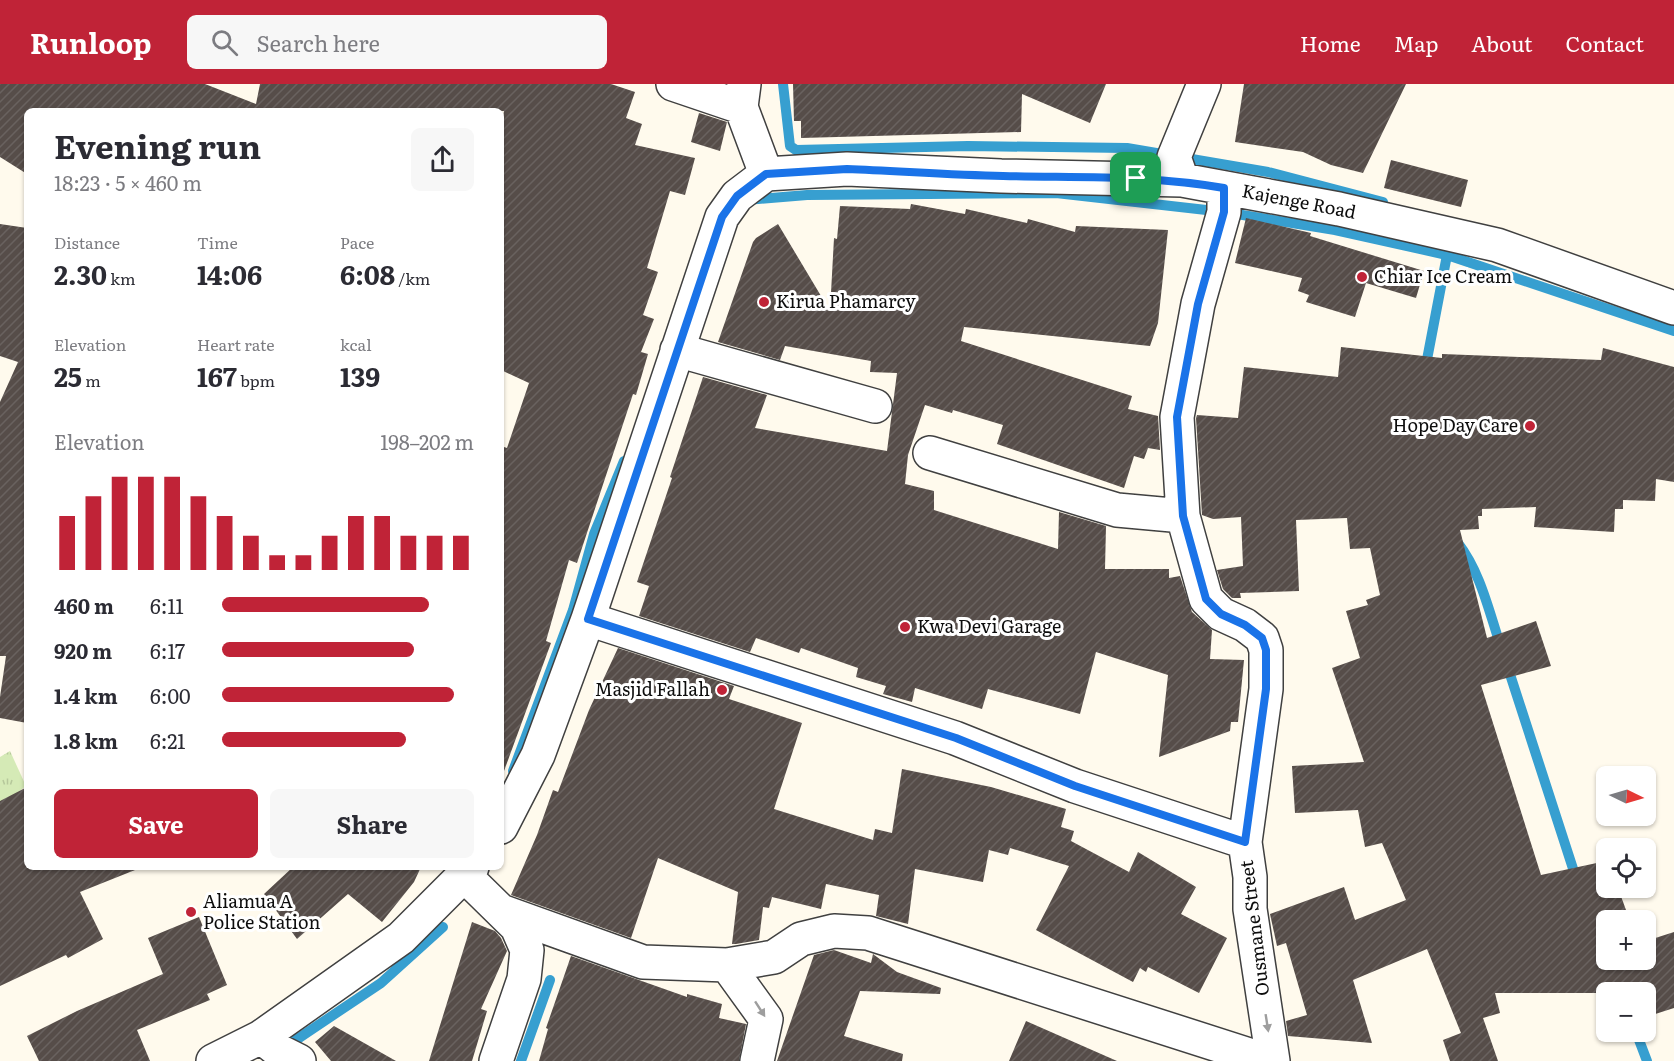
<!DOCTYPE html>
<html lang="en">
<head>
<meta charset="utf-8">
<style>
	body { margin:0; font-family:Literata,serif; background:#f7f7f7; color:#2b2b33; height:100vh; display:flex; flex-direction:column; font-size:22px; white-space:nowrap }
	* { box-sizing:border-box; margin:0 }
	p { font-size:20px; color:#7c7c81 }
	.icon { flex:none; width:33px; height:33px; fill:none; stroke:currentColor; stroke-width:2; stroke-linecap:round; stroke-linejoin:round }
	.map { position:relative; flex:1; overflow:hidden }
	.side { position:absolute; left:24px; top:24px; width:480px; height:762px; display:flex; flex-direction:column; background:#fff; border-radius:9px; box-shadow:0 2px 4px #0004 }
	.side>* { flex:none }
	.needle { width:39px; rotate:95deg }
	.buttons { position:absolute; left:1596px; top:682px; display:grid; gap:12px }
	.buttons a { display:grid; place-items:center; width:60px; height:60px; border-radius:9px; background:#fff; box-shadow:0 2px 4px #0004; font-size:30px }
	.pin { position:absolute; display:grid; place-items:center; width:51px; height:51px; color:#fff; margin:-26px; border-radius:12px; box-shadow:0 3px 9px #0006 }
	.round { display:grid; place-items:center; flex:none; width:63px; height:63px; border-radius:9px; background:#f7f7f7 }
	.overview { display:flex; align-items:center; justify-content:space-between; height:102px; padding:0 30px }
	h1 { font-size:33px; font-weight:700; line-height:45px }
	.figures { display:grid; grid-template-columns:repeat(3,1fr); gap:9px; height:102px; padding:6px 30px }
	.figures div { display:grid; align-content:center }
	.figures b { font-size:26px; font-weight:700 }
	.figures small { font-size:16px; font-weight:400 }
	.figures p { font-size:16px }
	.chart { height:168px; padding:12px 30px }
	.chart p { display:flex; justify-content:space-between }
	.chart svg { width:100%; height:108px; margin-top:6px; stroke:#c02337; stroke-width:6 }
	.primary-button { display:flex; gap:12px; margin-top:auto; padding:12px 30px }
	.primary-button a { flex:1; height:69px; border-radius:9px; background:#c02337; color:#fff; font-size:24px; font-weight:700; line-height:69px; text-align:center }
	.primary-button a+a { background:#f7f7f7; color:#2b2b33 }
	ul { padding:0 30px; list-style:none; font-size:20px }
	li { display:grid; grid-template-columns:96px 72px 1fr; align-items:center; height:45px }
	li i { height:15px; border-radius:8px; background:#c02337 }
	header { display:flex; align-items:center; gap:36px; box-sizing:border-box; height:84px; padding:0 30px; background:#c02337; color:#fff }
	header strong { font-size:28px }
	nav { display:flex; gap:33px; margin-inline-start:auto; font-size:21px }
	.search { width:420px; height:54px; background:#f7f7f7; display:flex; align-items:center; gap:15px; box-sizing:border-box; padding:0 21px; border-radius:9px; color:#7c7c81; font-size:22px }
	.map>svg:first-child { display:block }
	.grass { fill:url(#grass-tufts) }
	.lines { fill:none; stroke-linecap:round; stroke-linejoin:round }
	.stream { stroke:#379fd0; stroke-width:10 }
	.building { fill:url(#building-hatch) }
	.minor-casing { stroke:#404040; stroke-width:36 }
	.minor { stroke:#fff; stroke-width:33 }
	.oneway { fill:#9e9e9e }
	.route-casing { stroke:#fff; stroke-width:12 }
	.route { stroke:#1a73e8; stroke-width:8 }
	.poi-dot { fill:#c02337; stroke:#fff; stroke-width:2 }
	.labels { text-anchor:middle; stroke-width:6; stroke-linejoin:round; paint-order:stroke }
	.street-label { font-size:18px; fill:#0d0d0d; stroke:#fff }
	.poi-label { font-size:18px; fill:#0d0d0d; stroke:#fff; text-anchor:start }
</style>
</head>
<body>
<header>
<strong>Runloop</strong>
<div class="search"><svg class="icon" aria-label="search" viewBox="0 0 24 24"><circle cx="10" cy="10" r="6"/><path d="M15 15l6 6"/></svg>Search here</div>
<nav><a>Home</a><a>Map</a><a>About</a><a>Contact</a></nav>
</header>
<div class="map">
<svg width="1674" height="977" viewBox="0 0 1674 977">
	<defs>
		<pattern id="grass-tufts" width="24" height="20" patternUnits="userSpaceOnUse" patternTransform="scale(1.5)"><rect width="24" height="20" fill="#d5eab6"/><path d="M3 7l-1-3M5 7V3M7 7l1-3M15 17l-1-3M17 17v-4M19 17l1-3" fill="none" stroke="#b6c89b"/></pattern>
		<pattern id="building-hatch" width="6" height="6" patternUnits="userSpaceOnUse" patternTransform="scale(1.5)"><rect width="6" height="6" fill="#564d49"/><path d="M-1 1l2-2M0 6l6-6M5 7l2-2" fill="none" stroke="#69625f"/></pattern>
	</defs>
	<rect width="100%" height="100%" fill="#fffaed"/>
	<path class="grass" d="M10,667L26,702L0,722V673Z"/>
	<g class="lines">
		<path class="stream" d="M783,0L790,62L796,66L968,62L1127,64L1268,88L1383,118
			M746,116L807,111L1056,109L1224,128L1335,146L1447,171
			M1425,286L1447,171L1674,247
			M1458,459C1481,489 1489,528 1501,563
			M1507,581L1577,797
			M513,687L573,526L594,450L624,377
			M1636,948L1647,977
			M284,964L381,899L443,843
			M521,977L550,896"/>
	</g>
	<path class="building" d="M0,0H205L256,20L260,0H611L635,8L626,34L642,40L635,61L695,74L685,111L670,107L647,184L658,188L643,231L654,235L641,268L648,270L636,311L633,310L577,479L569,476L546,557L551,559L504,687L501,686V362L507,364L529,299L501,286V47L504,27H27V90L0,73Z
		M793,0H1106L1090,39L1022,10L1021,48L801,54V37H794Z
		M1244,0H1406L1363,89L1331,81L1303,68L1235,58Z
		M699,29L727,38L720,67L691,58Z
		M1391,76L1468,96L1461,123L1384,104Z
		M911,120L965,130L966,125L1027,139L1028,135L1075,148L1076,142L1168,146L1158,239L1150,262L964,243L961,257L1132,312L1128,325L1158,332L1160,366L1148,364L1144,375L1134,372L1124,404L997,360L1003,341L953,326L952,329L925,321L908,371L905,400L934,407V426L1058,465L1059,428L1106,442L1105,485H1169V494L1180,492L1192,528L1212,546L1210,575L1244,576L1238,638H1231L1230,647L1159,673L1168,591L1096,568L1080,630L988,605L982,625L915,604L912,618L883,610L886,602L856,593L858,584L801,564L799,569L756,554L750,568L639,532L649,502L637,498L672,394L670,393L703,293L767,311L755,344L887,367L897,289L870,288L871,277L785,262L780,276L718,258L753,158L756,154L778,140L830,227L834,154L837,155L840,122L910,125Z
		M1246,134L1311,149L1310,152L1424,187L1416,214L1366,199L1355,233L1306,218L1309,211L1298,207L1302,194L1235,179Z
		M0,140L27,144V639L0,634V613L6,572H0V318L18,278L0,272Z
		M1341,263L1442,274V270L1601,276L1603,264L1674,283V398L1656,395L1655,417L1623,416V425H1615L1614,448L1534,443L1536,423L1482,425V432H1478L1479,445L1460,446L1487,554L1536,537L1551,582L1481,601L1541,791L1606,777V804H1618L1630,837H1606V876H1646V857L1674,848V924L1646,933V909H1495L1500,929L1483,934L1498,977H1450L1443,956L1461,949L1427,865L1353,896L1372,959L1288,952L1286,937L1307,931L1286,859L1277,862L1270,830L1344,803L1355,836L1406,816L1382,759L1365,763L1358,726L1295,729L1292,682L1364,678L1332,584L1360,574L1346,527L1368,521L1366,516L1380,511L1370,464L1350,465L1347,434L1296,436L1299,507L1240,509L1241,514H1232L1223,505L1217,486L1243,482L1241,433L1213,435L1202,431L1196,334L1197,331L1238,334L1244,283L1338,293Z
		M618,564L734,602L729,615L802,639L774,725L873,756L875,745L892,749L902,685L991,703L1066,725L1061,743L1074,747L1071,757L1129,788L1138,768L1196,803L1181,830L1227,854L1199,909L1148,883L1146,888L1140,884L1133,898L1036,846L1069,782L1010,764L1008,771L989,766L983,798L915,785L908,840L876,832L879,811L826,800L821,825L772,813L769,824L763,823L759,856L736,860H732L738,808L658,774L631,854L511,811L537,751L553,706L558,708L589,626Z
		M27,703V783L140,784L80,808L103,855L68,874L66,871L0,902V717Z
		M293,783H421L414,798L382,838L348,810L297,855L264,810Z
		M199,833L227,901L207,910L210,916L137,946L150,977H39L27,952L77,927L163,890L148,854Z
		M472,838L495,847L501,854L507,867L481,925L487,927L472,977H429Z
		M834,866L871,879L873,870L897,888L941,904L940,910L860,907L844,952L903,970L902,977H777L814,871Z
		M571,872L687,913V910L722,920L719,934L746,940L739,977H539L548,945L546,944Z
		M1026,937L1117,977H1009Z
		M334,942L396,977H331L315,958Z"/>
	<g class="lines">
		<g class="minor-casing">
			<path id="minor" d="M673,0L741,23
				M744,0L741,23L766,90
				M766,90L847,85L1001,92L1182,96L1339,125L1497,161L1674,224
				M1182,96L1174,73L1204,0
				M1224,104V128L1198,220L1177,333L1183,432L1206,515L1221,530L1245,541L1262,554L1266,566V605L1245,758L1250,793V825L1273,977
				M677,266L875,322
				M930,369L1117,426L1183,432
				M588,535L955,654L1075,702L1245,758
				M501,743L538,671L588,535L722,133L737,112L766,90
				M465,792L517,843L527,866L524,895L496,977
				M501,827L643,878L727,881L774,873L801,855L834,847L868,849L1268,977
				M727,881L766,935L757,977
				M261,953L279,967L299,977
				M213,977L261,953L401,854L472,783"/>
		</g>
		<use href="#minor" class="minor"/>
	</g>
	<defs><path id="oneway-solid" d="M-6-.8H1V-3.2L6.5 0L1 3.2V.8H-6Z" transform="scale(1.5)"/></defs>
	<g class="oneway">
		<use href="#oneway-solid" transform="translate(760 925) rotate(57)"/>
		<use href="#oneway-solid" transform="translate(1267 939) rotate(81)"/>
	</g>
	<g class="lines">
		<g class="route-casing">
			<path id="route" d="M847,85C899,87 951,91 1003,92C1077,94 1151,91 1224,104V128L1198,220L1177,333L1183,432L1206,515L1221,530L1245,541L1262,554L1266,566V605L1245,758L1075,702L956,654L588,535L722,133L737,112L766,90Z"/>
		</g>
		<use href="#route" class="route"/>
	</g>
	<g class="poi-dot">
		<circle cx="1362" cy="193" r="6"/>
		<circle cx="764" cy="218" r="6"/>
		<circle cx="1530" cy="342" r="6"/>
		<circle cx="905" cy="543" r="6"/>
		<circle cx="722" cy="606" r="6"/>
		<circle cx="191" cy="828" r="6"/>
	</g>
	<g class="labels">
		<g class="street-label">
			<text transform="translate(1299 118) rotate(11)" y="6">Kajenge Road</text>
			<text transform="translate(1255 844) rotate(-97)" y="6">Ousmane Street</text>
		</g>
		<g class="poi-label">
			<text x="1374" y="199">Chiar Ice Cream</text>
			<text x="776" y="224">Kirua Phamarcy</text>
			<text x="1518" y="348" text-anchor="end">Hope Day Care</text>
			<text x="917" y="549">Kwa Devi Garage</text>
			<text x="710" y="612" text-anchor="end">Masjid Fallah</text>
			<text x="203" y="824">Aliamua A<tspan x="203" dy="21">Police Station</tspan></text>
		</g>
	</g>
</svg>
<div class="buttons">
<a><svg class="needle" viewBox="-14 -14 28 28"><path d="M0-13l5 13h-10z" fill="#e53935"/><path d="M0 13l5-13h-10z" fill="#7c7c81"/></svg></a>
<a><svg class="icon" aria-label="locate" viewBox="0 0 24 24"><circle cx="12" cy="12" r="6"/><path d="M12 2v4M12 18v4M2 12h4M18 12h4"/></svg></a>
<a>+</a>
<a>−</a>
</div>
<div class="pin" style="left:1136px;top:94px;background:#1e9e55"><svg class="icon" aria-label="arrive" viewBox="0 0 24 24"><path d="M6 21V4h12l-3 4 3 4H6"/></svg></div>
<section class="side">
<div class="overview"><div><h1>Evening run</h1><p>18:23 · 5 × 460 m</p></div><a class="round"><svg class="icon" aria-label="share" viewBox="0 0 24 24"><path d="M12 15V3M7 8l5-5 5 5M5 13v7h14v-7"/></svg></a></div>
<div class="figures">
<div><p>Distance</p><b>2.30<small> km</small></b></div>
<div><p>Time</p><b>14:06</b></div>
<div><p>Pace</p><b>6:08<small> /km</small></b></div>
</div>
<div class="figures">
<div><p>Elevation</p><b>25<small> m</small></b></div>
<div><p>Heart rate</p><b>167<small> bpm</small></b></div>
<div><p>kcal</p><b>139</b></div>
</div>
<div class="chart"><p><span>Elevation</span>198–202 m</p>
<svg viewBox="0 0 160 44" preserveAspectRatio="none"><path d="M5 44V22M15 44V14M25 44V6M35 44V6M45 44V6M55 44V14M65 44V22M75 44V30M85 44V38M95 44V38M105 44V30M115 44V22M125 44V22M135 44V30M145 44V30M155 44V30"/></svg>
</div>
<ul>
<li><b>460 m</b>6:11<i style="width:82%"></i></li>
<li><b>920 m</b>6:17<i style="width:76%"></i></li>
<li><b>1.4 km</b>6:00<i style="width:92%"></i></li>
<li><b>1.8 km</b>6:21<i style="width:73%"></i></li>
</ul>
<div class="primary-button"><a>Save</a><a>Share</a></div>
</section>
</div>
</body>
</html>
